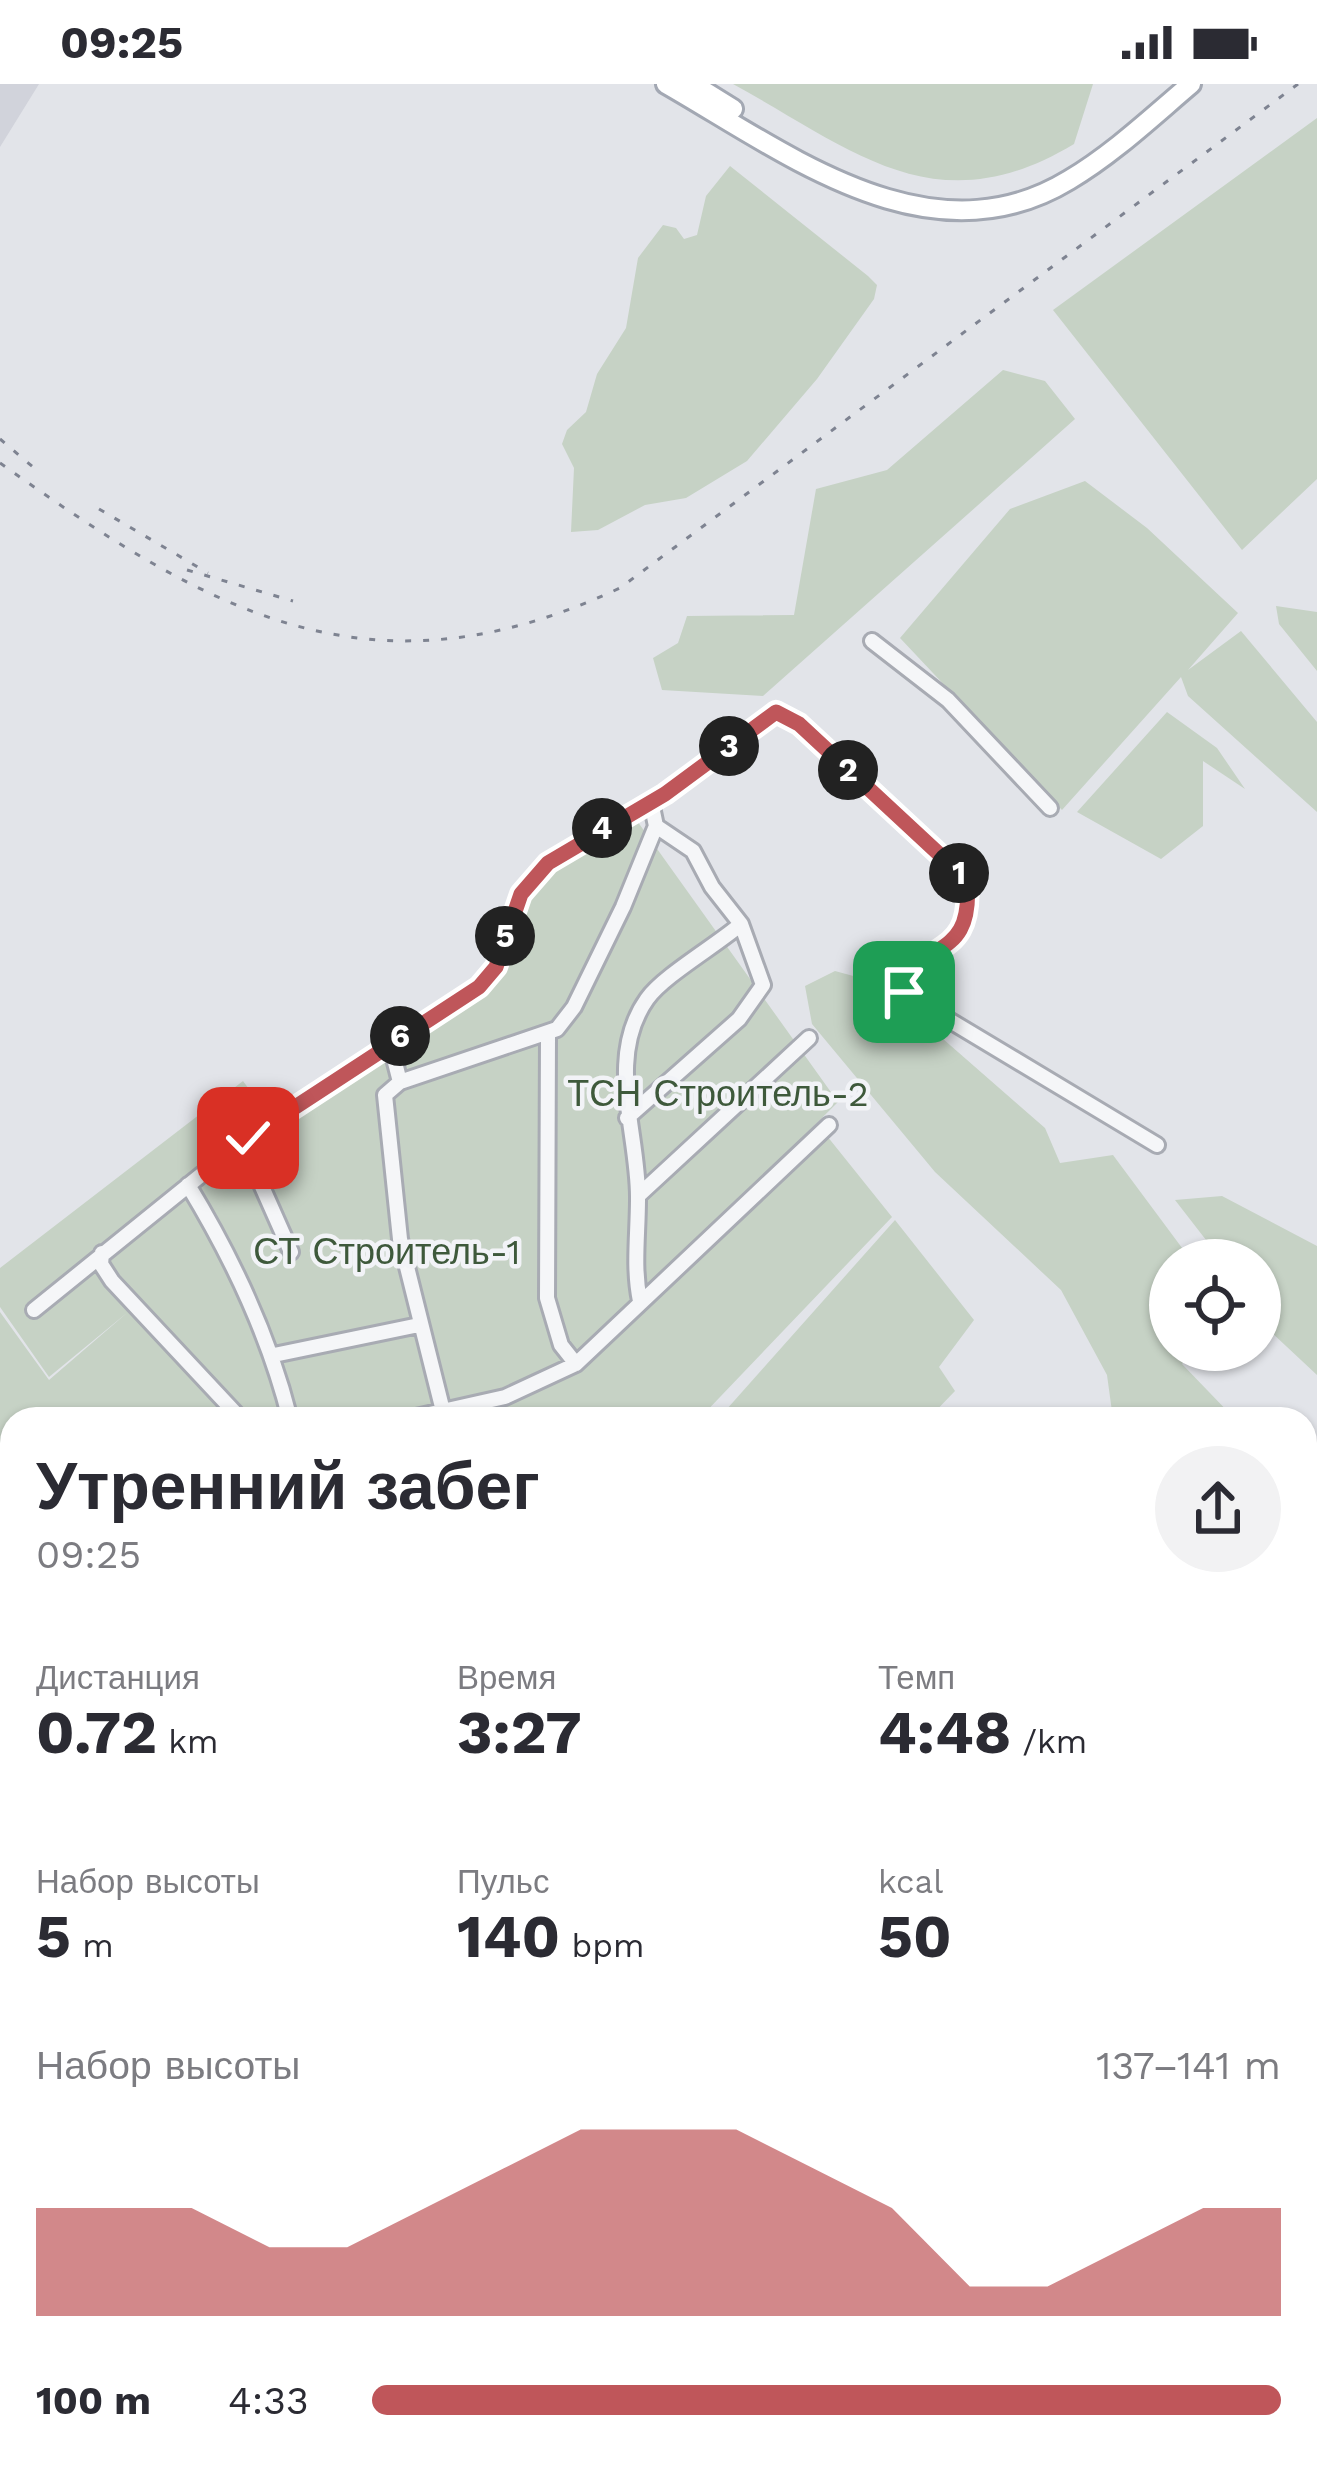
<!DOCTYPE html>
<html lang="ru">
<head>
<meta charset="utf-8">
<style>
	body { margin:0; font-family:"Work Sans",sans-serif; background:#f2f2f3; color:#2b2b33; height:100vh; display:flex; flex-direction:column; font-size:45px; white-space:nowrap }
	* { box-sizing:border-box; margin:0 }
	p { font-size:39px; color:#7c7c81 }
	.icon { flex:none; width:66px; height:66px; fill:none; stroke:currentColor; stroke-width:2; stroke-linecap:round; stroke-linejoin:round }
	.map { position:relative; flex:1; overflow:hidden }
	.details { position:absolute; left:0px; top:1323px; width:1317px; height:1065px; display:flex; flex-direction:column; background:#fff; border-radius:36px 36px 0 0; box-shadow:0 3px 9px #0004 }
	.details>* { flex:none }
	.buttons { position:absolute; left:1149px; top:1155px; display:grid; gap:24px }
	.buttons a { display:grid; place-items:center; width:132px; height:132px; border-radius:50%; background:#fff; box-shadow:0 3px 9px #0004; font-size:60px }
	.pin { position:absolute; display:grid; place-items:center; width:102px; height:102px; color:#fff; margin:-51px; border-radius:24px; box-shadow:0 6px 18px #0006 }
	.km { position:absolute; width:60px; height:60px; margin:-30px; border-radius:50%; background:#222; color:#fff; font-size:33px; line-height:60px; text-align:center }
	.round { display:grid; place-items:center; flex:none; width:126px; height:126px; border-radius:63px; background:#f2f2f3 }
	.headline { display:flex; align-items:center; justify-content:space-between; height:204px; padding:0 36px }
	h1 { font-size:66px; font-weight:700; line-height:90px }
	.stats { display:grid; grid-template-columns:repeat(3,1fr); gap:18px; height:204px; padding:12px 36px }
	.stats div { display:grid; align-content:center }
	.stats b { font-size:60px; font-weight:700 }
	.stats small { font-size:33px; font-weight:400 }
	.stats p { font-size:33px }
	.chart { height:336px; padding:24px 36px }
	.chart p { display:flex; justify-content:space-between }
	.chart svg { width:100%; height:216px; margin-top:12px; fill:#bf565a; opacity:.7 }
	ul { padding:0 36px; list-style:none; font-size:39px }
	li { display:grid; grid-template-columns:192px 144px 1fr; align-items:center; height:90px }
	li i { height:30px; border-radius:15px; background:#bf565a }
	.status { display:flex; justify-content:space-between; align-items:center; height:84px; padding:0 60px; background:#fff; direction:ltr }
	.status svg { height:33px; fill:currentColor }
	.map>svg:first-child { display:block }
	.built { fill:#d1d3db }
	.green { fill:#c6d2c5 }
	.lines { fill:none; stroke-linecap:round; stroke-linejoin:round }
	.minor-casing { stroke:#a8abb3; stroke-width:20 }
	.major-casing { stroke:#a3a8b3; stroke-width:24 }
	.minor { stroke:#f5f6f8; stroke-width:14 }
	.major { stroke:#fff; stroke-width:18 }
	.rail { stroke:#7e8391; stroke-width:3; stroke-dasharray:6 12; stroke-linecap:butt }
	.route-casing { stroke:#fff; stroke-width:24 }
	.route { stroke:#bf565a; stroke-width:15 }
	.labels { text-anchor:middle; stroke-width:9; stroke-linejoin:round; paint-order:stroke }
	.park-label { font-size:36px; fill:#3e593b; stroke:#f2f3f7 }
</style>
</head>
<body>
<div class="status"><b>09:25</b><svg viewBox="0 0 49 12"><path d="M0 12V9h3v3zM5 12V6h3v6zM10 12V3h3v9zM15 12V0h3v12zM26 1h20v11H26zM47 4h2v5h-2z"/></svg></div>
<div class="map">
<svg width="1317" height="2387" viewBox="0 0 1317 2387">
	<rect width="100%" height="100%" fill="#e2e4e9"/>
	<path class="built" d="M0,0H39L0,63Z
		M0,1373L12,1389V1879L0,1889Z"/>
	<path class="green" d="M733,0H1093L1074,60C936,143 855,67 733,0Z
		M1317,34V395L1242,466L1053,226Z
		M730,82L868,192L877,201L874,215L817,295L747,377L686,414L645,421L598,446L571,448L574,384L562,360L567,346L586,328L597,290L626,244L638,174L663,141L676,144L684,155L697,151L706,112Z
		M1003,286L1045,297L1075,335L763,612L662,606L653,574L678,559L687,532L794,531L816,405L887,386Z
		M1085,397L1147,444L1238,529L1188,586L1241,547L1317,638V728L1188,612L1181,593L1062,726L900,554L1010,425Z
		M1276,522L1317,528V587L1279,540Z
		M1167,628L1217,664L1245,705L1203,677V742L1161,775L1077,728Z
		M635,734L838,1018L641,1213C634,1178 643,1146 640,1111C635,1035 609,960 665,897L661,895C601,968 636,1033 636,1116C636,1151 630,1182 638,1217L572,1280L445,1324L396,1335H12V1389L0,1373V1228L49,1296L128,1228L49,1293L0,1223V1184L243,997L275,1040L389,963L399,1001L557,948L597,878L547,949H530L401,996L392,960C425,939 478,918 498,884C510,862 510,834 522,813C545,770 594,752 635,734Z
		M835,887L879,899L1045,1044L1060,1079L1113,1071L1191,1176H1170V1266H1194L1182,1280L1235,1335H1113L1107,1291L1061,1206L935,1088L812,940L805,902Z
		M819,1042L892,1133L699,1335H408L576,1280Z
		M1222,1112L1317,1162V1291L1271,1248L1260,1228L1258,1172L1213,1165L1175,1116Z
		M895,1136L974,1236L939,1283L955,1307L928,1335H718Z
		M1305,1552L1317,1564V1708L1305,1719Z
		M12,1880V2223L0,2213V1890Z
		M1305,1880L1317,1896V2137L1305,2122Z
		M1317,2232V2355C1300,2315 1300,2272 1317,2232Z
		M12,2361V2376H299L285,2387H0V2362Z
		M317,2376H419L428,2387H303Z
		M429,2376H579L570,2387H437Z"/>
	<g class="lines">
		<g class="minor-casing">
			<path id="minor" d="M872,557L948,616L1050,724
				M548,952L547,1214L561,1261L576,1280
				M390,959L400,998
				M627,1034L739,935L763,901L741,840L712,803L693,767L656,742
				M248,1054L260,1098L291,1168
				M188,1101C233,1175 269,1251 290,1335
				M639,1111L809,954
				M102,1169L101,1180L112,1197L241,1335
				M640,1217C633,1183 638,1151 638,1115C639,1051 605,974 647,915C663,892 717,861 741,840
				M34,1226L242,1058L479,903L496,883L521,810L548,779L665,710L776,628L799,640L967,796C974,884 921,850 904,909L1157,1061
				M274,1271L419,1241
				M443,1327L400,1155L385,1011L400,998L557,945L574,923L623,823L656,742L651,718
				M407,1335L505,1313L576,1280L829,1041"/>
		</g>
		<g class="major-casing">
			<path id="major" d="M666,0C785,68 929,181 1069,96C1113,70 1152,33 1191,0
				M693,0L733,25"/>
		</g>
		<use href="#minor" class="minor"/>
		<use href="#major" class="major"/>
		<path class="rail" d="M0,355L40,389
			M0,379C207,526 368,622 620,504L1298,0
			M99,425L208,489
			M187,486L293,517"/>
	</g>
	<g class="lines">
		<g class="route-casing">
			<path id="route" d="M248,1054L479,903L496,883L521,810L548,779L665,710L776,628L799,640L967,796C974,880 921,851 904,908"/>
		</g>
		<use href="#route" class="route"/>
	</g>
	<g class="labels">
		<g class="park-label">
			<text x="718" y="1022">ТСН Строитель-2</text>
			<text x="387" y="1180">СТ Строитель-1</text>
		</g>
	</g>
</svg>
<div class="buttons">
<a><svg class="icon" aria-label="locate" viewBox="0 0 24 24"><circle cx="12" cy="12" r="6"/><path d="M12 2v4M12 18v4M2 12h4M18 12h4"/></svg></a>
</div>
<div class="pin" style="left:904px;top:908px;background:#1e9e55"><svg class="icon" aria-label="arrive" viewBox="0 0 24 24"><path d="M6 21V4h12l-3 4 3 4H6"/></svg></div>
<div class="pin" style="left:248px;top:1054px;background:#d93025"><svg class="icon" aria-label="check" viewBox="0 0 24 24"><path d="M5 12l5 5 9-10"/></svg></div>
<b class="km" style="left:959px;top:789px">1</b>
<b class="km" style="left:848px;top:686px">2</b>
<b class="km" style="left:729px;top:662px">3</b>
<b class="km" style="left:602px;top:744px">4</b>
<b class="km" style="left:505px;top:852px">5</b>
<b class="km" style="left:400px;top:952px">6</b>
<section class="details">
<div class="headline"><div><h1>Утренний забег</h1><p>09:25</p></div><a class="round"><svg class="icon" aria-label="share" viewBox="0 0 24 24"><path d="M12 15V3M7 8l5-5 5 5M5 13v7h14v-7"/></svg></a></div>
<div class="stats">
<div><p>Дистанция</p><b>0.72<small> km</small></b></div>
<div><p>Время</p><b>3:27</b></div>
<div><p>Темп</p><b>4:48<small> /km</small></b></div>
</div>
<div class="stats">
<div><p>Набор высоты</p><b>5<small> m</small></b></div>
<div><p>Пульс</p><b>140<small> bpm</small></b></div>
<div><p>kcal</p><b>50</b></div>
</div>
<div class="chart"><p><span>Набор высоты</span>137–141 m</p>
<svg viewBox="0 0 160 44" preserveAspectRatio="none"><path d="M0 44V22L10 22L20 22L30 30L40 30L50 22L60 14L70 6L80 6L90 6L100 14L110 22L120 38L130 38L140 30L150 22L160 22V44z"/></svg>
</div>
<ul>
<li><b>100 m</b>4:33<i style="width:100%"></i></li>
</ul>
</section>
</div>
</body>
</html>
